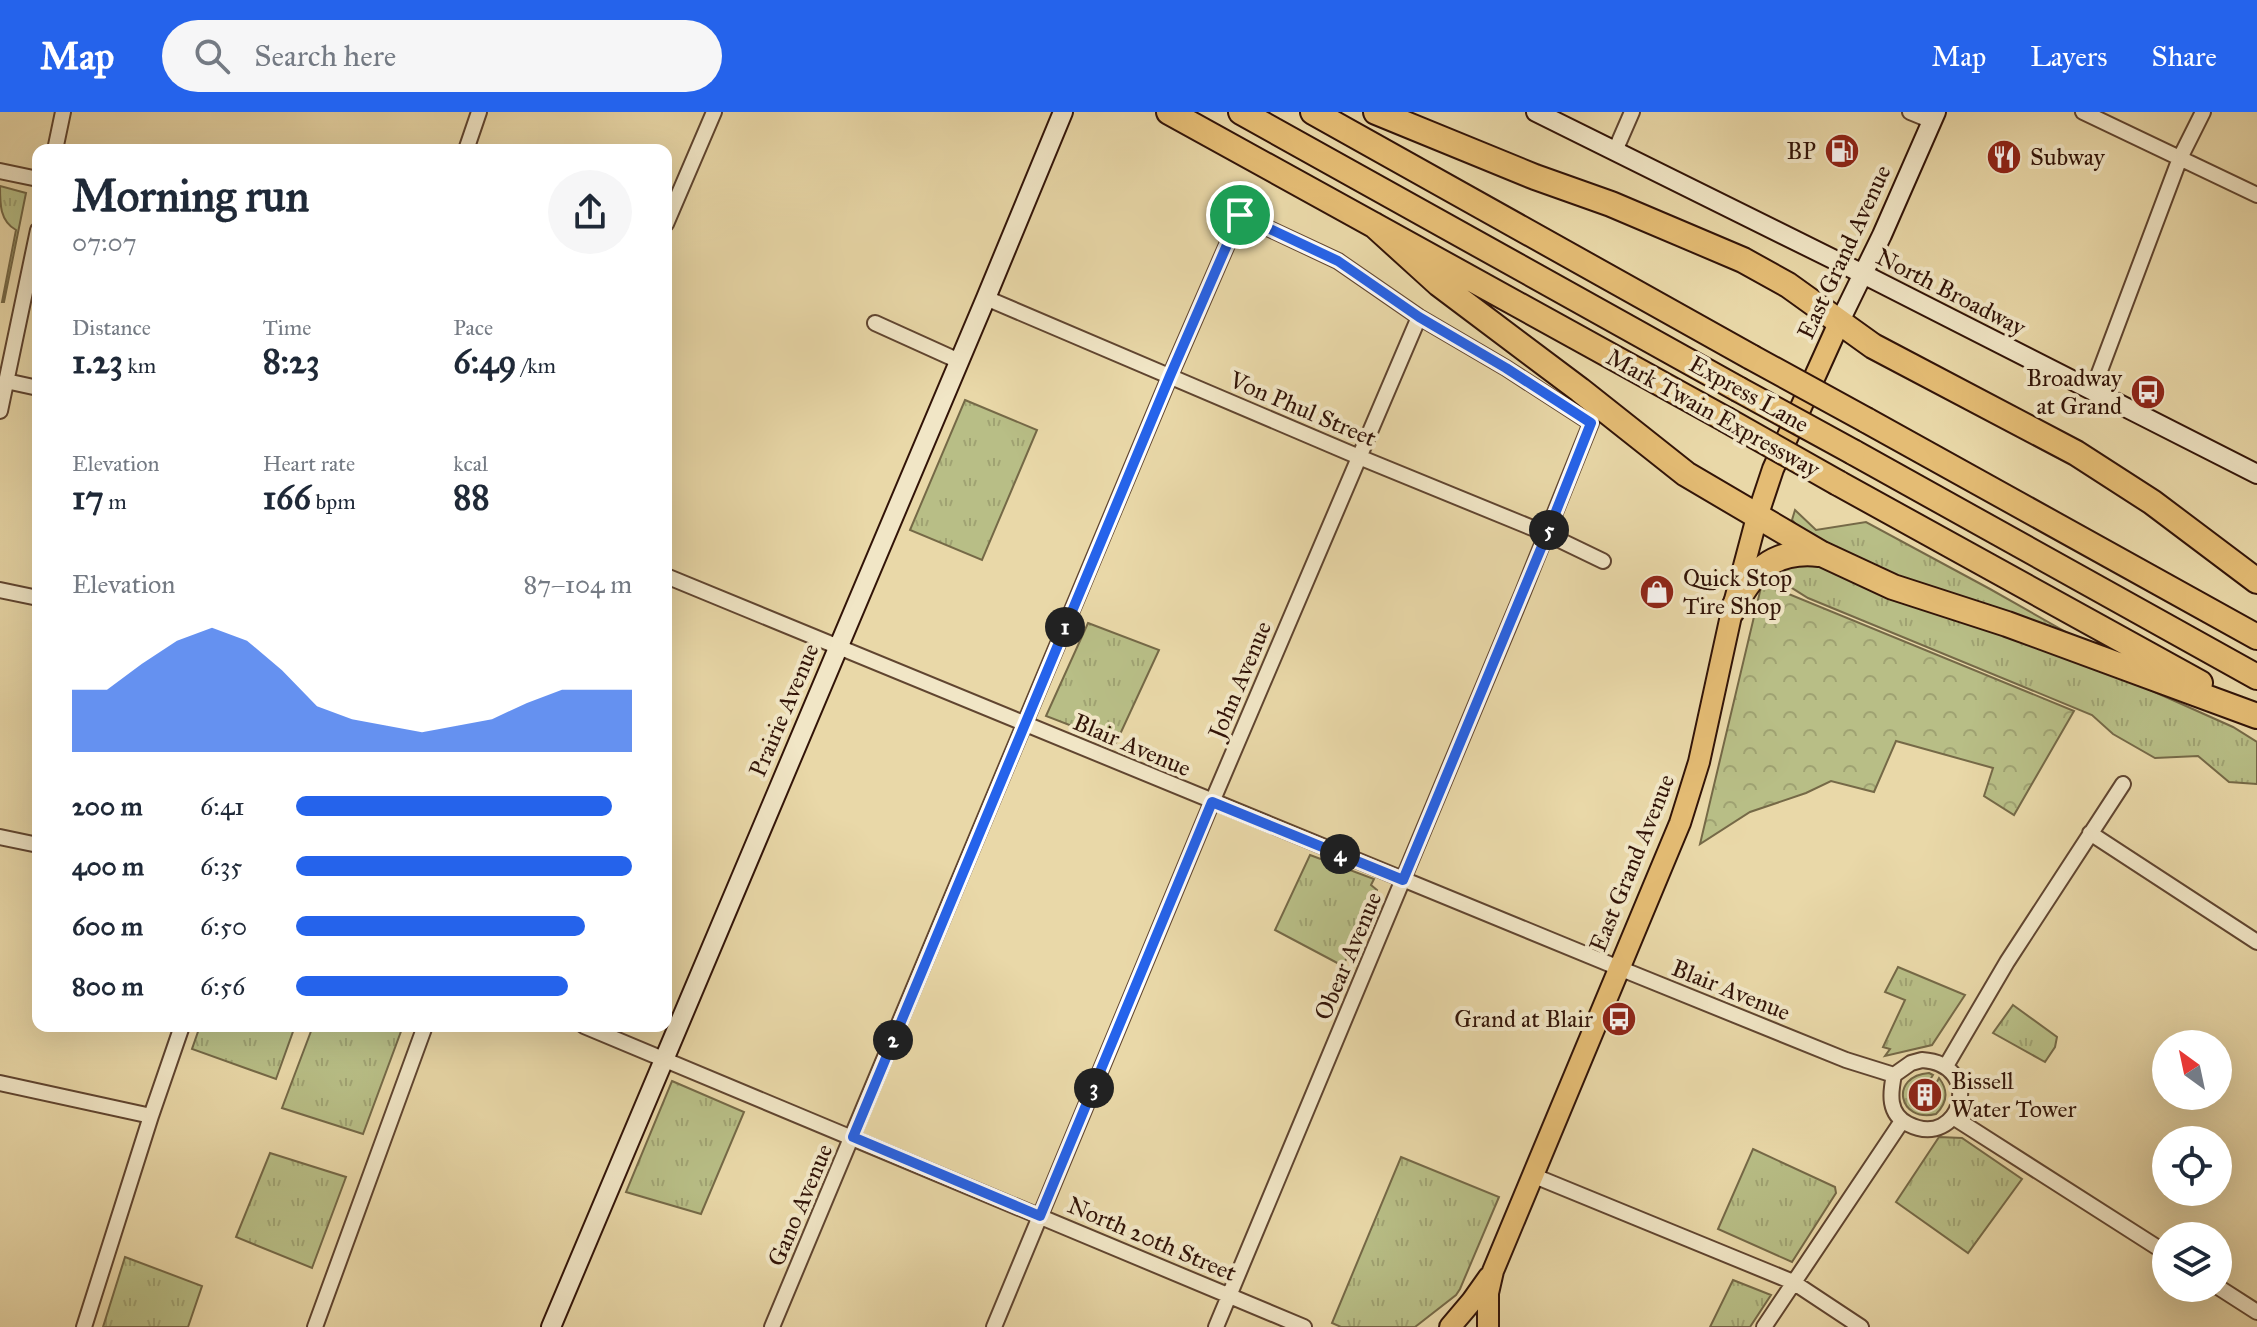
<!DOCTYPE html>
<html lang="en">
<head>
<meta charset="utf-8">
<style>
	body { margin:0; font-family:"IM FELL Great Primer",serif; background:#f6f6f7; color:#1f2937; height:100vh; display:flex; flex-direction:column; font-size:30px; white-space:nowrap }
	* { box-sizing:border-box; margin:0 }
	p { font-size:26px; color:#747a83 }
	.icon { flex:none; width:44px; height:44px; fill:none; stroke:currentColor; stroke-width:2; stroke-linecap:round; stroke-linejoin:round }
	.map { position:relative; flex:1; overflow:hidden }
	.panel { position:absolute; left:32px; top:32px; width:640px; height:888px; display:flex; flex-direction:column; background:#fff; border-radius:16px; box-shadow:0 8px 32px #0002 }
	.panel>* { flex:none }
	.needle { width:52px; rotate:327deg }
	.tools { position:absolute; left:2152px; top:918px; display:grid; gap:16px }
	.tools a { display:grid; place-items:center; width:80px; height:80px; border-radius:50%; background:#fff; box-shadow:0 8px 32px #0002; font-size:40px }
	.pin { position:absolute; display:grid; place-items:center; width:68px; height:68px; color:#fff; margin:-34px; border:4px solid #fff; border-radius:50%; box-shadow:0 2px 8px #0007 }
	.km { position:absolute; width:40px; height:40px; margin:-20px; border-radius:50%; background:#222; color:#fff; font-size:22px; line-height:40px; text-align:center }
	.round { display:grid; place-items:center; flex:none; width:84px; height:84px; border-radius:42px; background:#f6f6f7 }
	.headline { display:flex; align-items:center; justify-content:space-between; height:136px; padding:0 40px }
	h1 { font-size:44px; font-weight:800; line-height:60px }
	.figures { display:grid; grid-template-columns:repeat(3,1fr); gap:12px; height:136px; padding:8px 40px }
	.figures div { display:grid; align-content:center }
	.figures b { font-size:34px; font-weight:800 }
	.figures small { font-size:22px; font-weight:400 }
	.figures p { font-size:22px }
	.chart { height:224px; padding:16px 40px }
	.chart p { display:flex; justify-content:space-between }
	.chart svg { width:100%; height:144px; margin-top:8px; fill:#2563eb; opacity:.7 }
	ul { padding:0 40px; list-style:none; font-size:26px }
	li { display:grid; grid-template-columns:128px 96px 1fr; align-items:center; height:60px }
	li i { height:20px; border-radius:10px; background:#2563eb }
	header { display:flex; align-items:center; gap:48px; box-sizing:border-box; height:112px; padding:0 40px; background:#2563eb; color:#fff }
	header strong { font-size:38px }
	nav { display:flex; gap:44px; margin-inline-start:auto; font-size:28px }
	.search { width:560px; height:72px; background:#f6f6f7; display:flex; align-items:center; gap:20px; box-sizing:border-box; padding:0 28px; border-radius:44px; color:#747a83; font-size:30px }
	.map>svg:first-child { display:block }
	.grass { fill:url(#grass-tufts); stroke:#756947; stroke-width:2 }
	.forest { fill:url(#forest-crowns); stroke:#756947; stroke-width:2 }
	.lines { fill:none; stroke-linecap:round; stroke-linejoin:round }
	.street-casing { stroke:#604530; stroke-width:18 }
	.secondary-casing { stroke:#321408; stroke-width:22 }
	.primary-casing { stroke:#321408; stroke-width:24 }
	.highway-casing { stroke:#321408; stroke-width:28 }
	.street { stroke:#f1e6c6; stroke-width:14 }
	.secondary { stroke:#f1e6c6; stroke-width:18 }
	.primary { stroke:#e4bc74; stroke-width:20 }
	.highway { stroke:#e4bc74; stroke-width:24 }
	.highway-bridge-casing { stroke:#321408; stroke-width:28; stroke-linecap:butt }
	.highway-bridge { stroke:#e4bc74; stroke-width:24 }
	.route-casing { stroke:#fff; stroke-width:16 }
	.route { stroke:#2563eb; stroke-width:10 }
	.labels { text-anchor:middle; stroke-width:8; stroke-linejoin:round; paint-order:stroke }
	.poi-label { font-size:24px; fill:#321408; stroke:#f1e6c6; text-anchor:end }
	.street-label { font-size:24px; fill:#321408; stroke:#f1e6c6 }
</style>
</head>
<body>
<header>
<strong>Map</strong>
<div class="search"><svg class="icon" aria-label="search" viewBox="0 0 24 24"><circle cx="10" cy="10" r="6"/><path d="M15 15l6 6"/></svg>Search here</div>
<nav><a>Map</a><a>Layers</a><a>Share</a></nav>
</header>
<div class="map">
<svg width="2257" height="1215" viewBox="0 0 2257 1215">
	<defs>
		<pattern id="grass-tufts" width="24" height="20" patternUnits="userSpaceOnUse" patternTransform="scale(2)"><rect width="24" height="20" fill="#b8be86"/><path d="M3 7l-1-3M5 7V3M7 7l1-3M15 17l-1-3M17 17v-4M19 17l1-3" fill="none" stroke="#9fa272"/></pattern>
		<pattern id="forest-crowns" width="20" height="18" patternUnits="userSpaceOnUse" patternTransform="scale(2)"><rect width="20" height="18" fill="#b8be86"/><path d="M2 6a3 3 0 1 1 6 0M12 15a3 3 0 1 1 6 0" fill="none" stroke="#9fa272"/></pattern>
	</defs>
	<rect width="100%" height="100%" fill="#e9d8a8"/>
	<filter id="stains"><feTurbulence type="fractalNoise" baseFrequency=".0025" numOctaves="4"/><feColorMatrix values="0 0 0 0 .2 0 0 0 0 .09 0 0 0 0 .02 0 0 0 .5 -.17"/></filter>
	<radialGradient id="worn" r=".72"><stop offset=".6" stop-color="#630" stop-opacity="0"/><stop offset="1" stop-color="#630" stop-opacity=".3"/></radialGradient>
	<path class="grass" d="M0,74L26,81L4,190H2L16,118C0,109 0,93 0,74Z
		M965,288L1037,318L982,448L910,418Z
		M1795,398L1816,418L1866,410L1990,477L2103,541L1891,465L1809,427L1792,408Z
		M1788,451H1821L2083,548L2233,615L2257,630V672L2229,670L2198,644L2155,646L2113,622L2092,603L1808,486L1768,461Z
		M1088,511L1159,538L1116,631L1046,604Z
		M1310,743L1374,767L1371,773L1377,778L1343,854L1275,818Z
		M1898,855L1965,883L1932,933L1885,944L1890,937L1883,935L1905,888L1885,880Z
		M2013,893L2057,925L2055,935L2045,950L1993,921Z
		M200,914H295L276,967L192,937Z
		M313,914H403L363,1022L282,996Z
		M1929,961L1933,963L1928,971L1921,968L1912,981V986L1927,995L1937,981L1933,977L1939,966C1949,979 1947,991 1936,1002C1898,1011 1889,964 1929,961Z
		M672,969L744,1000L701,1102L626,1080Z
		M1939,1025L1962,1026L2022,1067L1968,1141L1896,1090Z
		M1753,1037L1835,1075L1836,1081L1792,1150L1718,1117Z
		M270,1041L346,1065L312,1156L236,1125Z
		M1401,1045L1499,1085L1460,1177L1456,1183L1415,1215H1341L1332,1211Z
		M125,1145L202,1174L188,1215H103Z
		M1733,1168L1771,1183L1750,1215H1710Z"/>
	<path class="forest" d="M1762,471L2074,599L2014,703L1984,684L1993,656L1896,629L1874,680L1831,669L1806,681L1750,700L1700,732Z"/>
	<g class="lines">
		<g class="street-casing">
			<path id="street" d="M1910,0L1932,9
				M2083,0L2257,83
				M55,38L63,0
				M466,38L479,0
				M1615,39L1632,0
				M0,59L38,67
				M666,112L714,0
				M986,186L1359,345L1547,422L1603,449
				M875,211L959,249
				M6,269L38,276
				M2092,280L2180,46L2203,0
				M0,299L38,118
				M666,464L1619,856L1846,948L1894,963
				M0,478L38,486
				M2090,721L2257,830
				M0,725L38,733
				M584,914L1304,1215
				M1922,948C1986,952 1961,1039 1908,1012C1888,1002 1890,982 1894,963L1911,951Z
				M1946,954L2007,850L2123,672
				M0,971L151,1004
				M1953,1005L2166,1141
				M1532,1063L1793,1170L1861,1215
				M2218,1175L2257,1200
				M84,1215L151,1004L182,914
				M315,1215L425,914
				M772,1215L1170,264L1240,103L1338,149L1419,205L1506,256L1591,311L1523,480L1216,1215
				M994,1215L1212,690L1419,205
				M1764,1215L1902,1009"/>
		</g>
		<g class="secondary-casing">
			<path id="secondary" d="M1536,0L1863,162L2257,362
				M1839,211L1882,123L1936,0
				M551,1215L986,186L1063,0"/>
		</g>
		<g class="primary-casing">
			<path id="primary" d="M1450,1215L1472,1189L1489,1165
				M1488,1215V1181L1493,1159L1680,711L1699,650L1732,499L1757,405L1773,357L1839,211"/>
		</g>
		<g class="highway-casing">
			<path id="highway" d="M1169,0L1725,307
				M1241,0L1738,277
				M1313,0L1751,245
				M1376,0L1535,65L1611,92L1743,148L1788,173L1873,234L2076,341L2152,390L2257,469
				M1374,113L1439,172L1580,278L1686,362L1822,442L1893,475L2007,512L2257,604
				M1866,308L2257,525
				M1853,340L2257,565
				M1838,371L2200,571
				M1732,499C1751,460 1773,437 1819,442"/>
		</g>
		<use href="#street" class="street"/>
		<use href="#secondary" class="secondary"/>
		<use href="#primary" class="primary"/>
		<use href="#highway" class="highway"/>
		<g class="highway-bridge-casing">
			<path id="highway-bridge" d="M1751,245L1866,308
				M1738,277L1853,340
				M1725,307L1838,371"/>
		</g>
		<use href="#highway-bridge" class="highway-bridge"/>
	</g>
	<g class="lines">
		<g class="route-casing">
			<path id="route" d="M1240,103L1338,149L1419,205L1506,256L1591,311L1547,422L1403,768L1212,690L1040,1104L853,1025L1170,264Z"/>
		</g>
		<use href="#route" class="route"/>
	</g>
	<defs>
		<g id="fuel-disc" transform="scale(1.8)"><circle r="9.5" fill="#8f2418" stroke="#f1e6c6"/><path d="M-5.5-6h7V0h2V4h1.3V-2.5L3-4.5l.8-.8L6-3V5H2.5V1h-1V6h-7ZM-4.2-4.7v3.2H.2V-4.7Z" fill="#fff"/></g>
		<g id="restaurant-disc" transform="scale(1.8)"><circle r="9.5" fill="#8f2418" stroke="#f1e6c6"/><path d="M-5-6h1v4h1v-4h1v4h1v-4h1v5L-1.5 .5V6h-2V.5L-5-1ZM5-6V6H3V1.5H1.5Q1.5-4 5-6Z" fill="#fff"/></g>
		<g id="bus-disc" transform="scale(1.8)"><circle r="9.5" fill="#8f2418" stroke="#f1e6c6"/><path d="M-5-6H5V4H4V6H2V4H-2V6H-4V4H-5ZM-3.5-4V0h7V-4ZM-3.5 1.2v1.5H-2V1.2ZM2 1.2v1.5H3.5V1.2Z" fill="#fff"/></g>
		<g id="shop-disc" transform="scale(1.8)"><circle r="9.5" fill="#8f2418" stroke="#f1e6c6"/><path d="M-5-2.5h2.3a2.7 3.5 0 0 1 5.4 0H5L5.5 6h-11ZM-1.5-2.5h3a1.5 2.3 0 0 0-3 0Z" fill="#fff"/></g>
		<g id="building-disc" transform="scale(1.8)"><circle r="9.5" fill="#8f2418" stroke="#f1e6c6"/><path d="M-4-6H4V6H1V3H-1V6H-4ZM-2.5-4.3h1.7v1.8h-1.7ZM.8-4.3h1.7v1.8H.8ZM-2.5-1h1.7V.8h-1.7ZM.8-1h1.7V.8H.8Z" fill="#fff"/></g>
	</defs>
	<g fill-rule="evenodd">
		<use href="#fuel-disc" x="1842" y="39"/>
		<use href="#restaurant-disc" x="2004" y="45"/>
		<use href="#bus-disc" x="2148" y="280"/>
		<use href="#shop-disc" x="1657" y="480"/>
		<use href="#bus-disc" x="1619" y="907"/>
		<use href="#building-disc" x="1925" y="983"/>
	</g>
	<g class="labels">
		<g class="poi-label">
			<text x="1816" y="47">BP</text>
			<text x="2030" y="53" text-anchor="start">Subway</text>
			<text x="2122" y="274">Broadway<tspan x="2122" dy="28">at Grand</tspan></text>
			<text x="1683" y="474" text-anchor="start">Quick Stop<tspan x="1683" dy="28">Tire Shop</tspan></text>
			<text x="1593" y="915">Grand at Blair</text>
			<text x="1951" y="977" text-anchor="start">Bissell<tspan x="1951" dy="28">Water Tower</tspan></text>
		</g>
		<g class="street-label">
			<text transform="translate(1844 140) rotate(-65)" y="8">East Grand Avenue</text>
			<text transform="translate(1951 180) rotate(27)" y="8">North Broadway</text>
			<text transform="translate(1749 282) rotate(29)" y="8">Express Lane</text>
			<text transform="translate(1303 297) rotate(23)" y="8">Von Phul Street</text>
			<text transform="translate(1713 301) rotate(29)" y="8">Mark Twain Expressway</text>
			<text transform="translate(1240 568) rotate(-67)" y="8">John Avenue</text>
			<text transform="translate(784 598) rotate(-67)" y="8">Prairie Avenue</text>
			<text transform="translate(1132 633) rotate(23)" y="8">Blair Avenue</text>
			<text transform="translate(1632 751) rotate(-68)" y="8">East Grand Avenue</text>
			<text transform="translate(1348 844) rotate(-67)" y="8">Obear Avenue</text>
			<text transform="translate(1731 878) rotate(22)" y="8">Blair Avenue</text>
			<text transform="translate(800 1093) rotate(-67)" y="8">Gano Avenue</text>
			<text transform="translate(1152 1127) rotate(23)" y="8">North 20th Street</text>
		</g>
	</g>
	<rect width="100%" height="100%" filter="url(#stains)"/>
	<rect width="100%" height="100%" fill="url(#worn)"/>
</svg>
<div class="tools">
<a><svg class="needle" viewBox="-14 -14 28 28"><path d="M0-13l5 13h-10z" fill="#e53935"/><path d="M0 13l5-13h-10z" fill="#747a83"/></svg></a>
<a><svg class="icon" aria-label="locate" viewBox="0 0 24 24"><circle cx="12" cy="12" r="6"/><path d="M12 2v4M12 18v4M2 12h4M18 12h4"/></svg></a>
<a><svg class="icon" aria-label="layers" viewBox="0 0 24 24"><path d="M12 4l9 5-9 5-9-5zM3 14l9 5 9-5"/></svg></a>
</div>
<div class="pin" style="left:1240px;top:103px;background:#1e9e55"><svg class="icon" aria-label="arrive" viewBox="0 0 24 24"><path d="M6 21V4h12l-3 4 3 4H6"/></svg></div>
<b class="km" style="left:1065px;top:515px">1</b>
<b class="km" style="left:893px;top:928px">2</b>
<b class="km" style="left:1094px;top:976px">3</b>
<b class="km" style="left:1340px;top:742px">4</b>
<b class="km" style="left:1549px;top:418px">5</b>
<section class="panel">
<div class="headline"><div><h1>Morning run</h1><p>07:07</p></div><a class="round"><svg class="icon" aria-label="share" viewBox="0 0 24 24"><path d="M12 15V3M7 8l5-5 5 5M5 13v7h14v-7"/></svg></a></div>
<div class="figures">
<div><p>Distance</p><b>1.23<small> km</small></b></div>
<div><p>Time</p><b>8:23</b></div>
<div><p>Pace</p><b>6:49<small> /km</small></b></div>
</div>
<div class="figures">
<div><p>Elevation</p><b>17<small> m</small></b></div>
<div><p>Heart rate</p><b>166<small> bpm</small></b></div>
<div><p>kcal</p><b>88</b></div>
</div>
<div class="chart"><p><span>Elevation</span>87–104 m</p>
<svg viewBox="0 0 160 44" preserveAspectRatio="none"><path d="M0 44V25L10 25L20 17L30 10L40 6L50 10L60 19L70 30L80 34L90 36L100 38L110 36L120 34L130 29L140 25L150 25L160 25V44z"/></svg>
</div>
<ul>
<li><b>200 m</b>6:41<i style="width:94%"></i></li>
<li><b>400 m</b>6:35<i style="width:100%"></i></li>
<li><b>600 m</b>6:50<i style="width:86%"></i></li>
<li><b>800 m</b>6:56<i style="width:81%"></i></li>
</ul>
</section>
</div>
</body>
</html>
